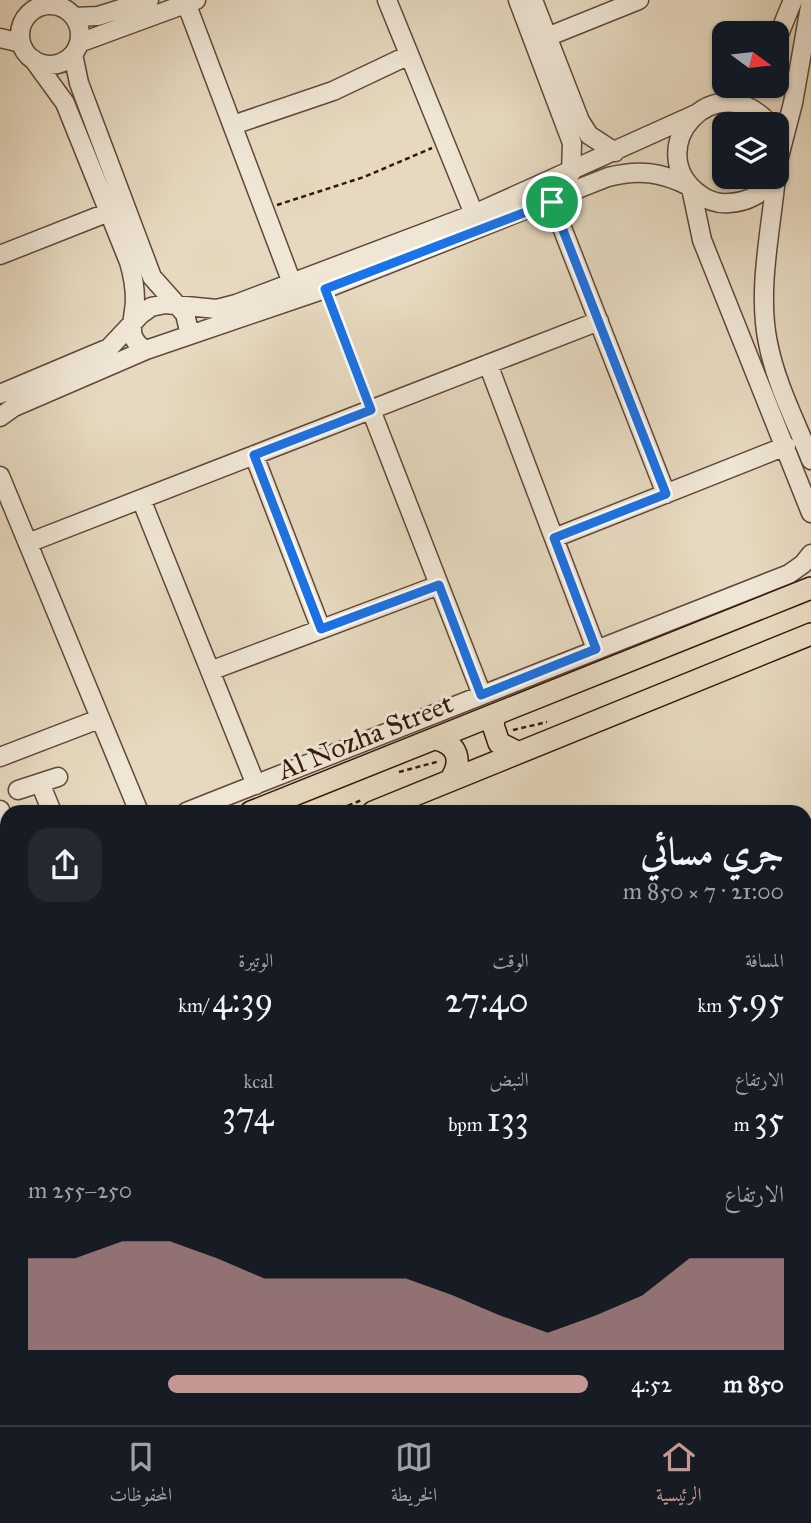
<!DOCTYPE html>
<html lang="ar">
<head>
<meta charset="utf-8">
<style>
	body { margin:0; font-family:"IM FELL Great Primer",Amiri,serif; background:#242831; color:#f1f3f6; direction:rtl; height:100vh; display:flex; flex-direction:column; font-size:26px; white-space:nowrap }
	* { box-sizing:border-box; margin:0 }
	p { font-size:23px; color:#9ea1a6 }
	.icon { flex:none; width:38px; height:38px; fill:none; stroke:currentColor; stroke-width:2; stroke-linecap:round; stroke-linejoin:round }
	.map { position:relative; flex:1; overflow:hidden; direction:ltr }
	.side { position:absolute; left:0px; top:805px; width:812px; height:621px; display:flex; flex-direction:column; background:#171b24; border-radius:21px 21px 0 0; box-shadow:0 2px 5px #0004; direction:rtl }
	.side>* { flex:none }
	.needle { width:46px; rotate:105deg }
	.fabs { position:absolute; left:712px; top:21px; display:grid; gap:14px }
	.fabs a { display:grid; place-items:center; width:77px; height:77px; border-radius:14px; background:#171b24; box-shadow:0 2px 5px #0004; font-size:35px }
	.pin { position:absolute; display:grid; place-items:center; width:60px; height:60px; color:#fff; margin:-30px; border:4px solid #fff; border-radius:50%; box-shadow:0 2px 7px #0007 }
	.round { display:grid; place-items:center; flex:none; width:74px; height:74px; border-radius:21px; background:#242831 }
	.summary { display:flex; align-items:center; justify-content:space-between; height:119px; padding:0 28px }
	h1 { font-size:38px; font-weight:600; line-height:52px }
	.figures { display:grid; grid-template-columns:repeat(3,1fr); gap:10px; height:119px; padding:7px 28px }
	.figures div { display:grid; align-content:center }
	.figures b { font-size:35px; font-weight:600 }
	.figures small { font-size:19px; font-weight:400 }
	.figures p { font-size:19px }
	.chart { height:196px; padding:14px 28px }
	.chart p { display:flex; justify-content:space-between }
	.chart svg { width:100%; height:126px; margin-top:7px; fill:#c59692; opacity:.7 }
	ul { padding:0 28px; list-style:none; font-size:23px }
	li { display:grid; grid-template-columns:112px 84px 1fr; align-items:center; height:52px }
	li i { height:18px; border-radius:9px; background:#c59692 }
	.tab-bar { display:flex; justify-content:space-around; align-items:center; height:98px; border-top:2px solid #363941; background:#171b24; font-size:19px; color:#9ea1a6 }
	.tab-bar a { display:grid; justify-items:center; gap:4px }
	.tab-bar .current { color:#c59692 }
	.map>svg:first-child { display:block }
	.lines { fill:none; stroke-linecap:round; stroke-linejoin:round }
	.minor-casing { stroke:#61483a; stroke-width:21 }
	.major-casing { stroke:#35180d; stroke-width:24 }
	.path { stroke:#35180d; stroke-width:2.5; stroke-dasharray:5 3.5; stroke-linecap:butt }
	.minor { stroke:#efe6d5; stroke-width:18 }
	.major { stroke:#e6d9bf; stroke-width:21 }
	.route-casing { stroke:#fff; stroke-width:14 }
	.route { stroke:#1a73e8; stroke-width:9 }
	.labels { text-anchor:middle; stroke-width:6; stroke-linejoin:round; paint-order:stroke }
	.street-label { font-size:28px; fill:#35180d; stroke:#efe6d5 }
</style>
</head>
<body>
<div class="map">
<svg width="811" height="1425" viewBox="0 0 811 1425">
	<rect width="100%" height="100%" fill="#e6d9bf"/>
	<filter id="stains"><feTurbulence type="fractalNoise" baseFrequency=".00286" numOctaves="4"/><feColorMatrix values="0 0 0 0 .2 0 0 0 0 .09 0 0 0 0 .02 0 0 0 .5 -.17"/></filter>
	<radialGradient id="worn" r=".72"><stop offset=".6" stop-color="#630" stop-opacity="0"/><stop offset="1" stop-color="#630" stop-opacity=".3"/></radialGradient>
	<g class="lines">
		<g class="minor-casing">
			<path id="minor" d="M185,0L292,283
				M387,0L474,214
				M518,0L572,143L571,173
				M533,0L580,121L589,135L615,152
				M20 35a30 30 0 1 1 60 0a30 30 0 1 1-60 0Z
				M74,17L98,16L149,0
				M0,38L21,43
				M777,39L793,0
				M537,41L639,0
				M79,43L196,0
				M73,54L79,83L152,277L185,314L190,335
				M33,59L65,103L129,262C133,275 135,287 135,301C134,322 124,338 146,350
				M723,102L742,86
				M770,124C714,62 640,150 699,194C707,200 718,204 729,203C747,202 764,194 772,177
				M233,125L333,91L409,55
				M779,157L793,103L811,1
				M776,177C771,230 757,291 768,343C776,384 796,422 811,460
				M691,188L702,240L811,513
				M552,202L666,494
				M0,255L109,212
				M488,364L596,649
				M0,394L109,348L140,315L151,307L165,304L217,309L236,304L474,214L696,114
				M371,410L482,695
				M0,417L14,407L146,350L325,289L608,177C639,169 661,172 689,186
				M254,455L321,629
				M0,476L139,812
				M141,499L256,785
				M554,538L786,446
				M28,543L599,321
				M210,671L439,585
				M0,757L99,719
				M40,783L52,812
				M18,790L58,777
				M0,810L7,827
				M186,812L789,574L803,564L811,554
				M0,888L7,885
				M805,990L811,985
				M0,1083L7,1091
				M805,1321L811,1328
				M294,1425L301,1419"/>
		</g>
		<g class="major-casing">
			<path id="major" d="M495,715L493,725L499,743L517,752
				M436,739C457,744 463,760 451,779
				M251,812L811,588
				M373,812L811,634
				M0,913L7,910
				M0,960L7,957"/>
		</g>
		<path class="path" d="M277,205L364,177L432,148
			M330,302L366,397
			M513,730L547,722
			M399,772L440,761
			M332,812L362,800"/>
		<use href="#minor" class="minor"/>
		<use href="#major" class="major"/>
	</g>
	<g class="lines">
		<g class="route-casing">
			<path id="route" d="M552,202L666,494L554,538L596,649L481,695L439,585L321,629L254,455L371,410L325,289Z"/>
		</g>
		<use href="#route" class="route"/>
	</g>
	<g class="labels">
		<g class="street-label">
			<text transform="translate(365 736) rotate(-22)" y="10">Al Nozha Street</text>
		</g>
	</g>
	<rect width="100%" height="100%" filter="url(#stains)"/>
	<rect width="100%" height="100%" fill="url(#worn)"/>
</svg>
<div class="fabs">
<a><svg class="needle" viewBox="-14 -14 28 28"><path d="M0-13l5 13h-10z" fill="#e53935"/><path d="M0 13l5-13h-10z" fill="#9ea1a6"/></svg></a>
<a><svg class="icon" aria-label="layers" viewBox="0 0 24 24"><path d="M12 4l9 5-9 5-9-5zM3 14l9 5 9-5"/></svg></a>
</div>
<div class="pin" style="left:552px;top:202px;background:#1e9e55"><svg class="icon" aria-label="arrive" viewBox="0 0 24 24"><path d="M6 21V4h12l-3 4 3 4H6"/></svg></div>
<section class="side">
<div class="summary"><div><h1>جري مسائي</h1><p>21:00 · 7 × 850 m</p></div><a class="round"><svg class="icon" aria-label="share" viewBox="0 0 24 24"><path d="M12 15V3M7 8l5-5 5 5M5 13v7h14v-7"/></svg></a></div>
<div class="figures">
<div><p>المسافة</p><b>5.95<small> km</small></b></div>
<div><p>الوقت</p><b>27:40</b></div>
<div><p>الوتيرة</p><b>4:39<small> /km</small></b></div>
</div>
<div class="figures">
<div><p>الارتفاع</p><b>35<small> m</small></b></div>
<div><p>النبض</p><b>133<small> bpm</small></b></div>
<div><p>kcal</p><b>374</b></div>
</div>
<div class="chart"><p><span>الارتفاع</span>250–255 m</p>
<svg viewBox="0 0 160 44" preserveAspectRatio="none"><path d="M0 44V12L10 12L20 6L30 6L40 12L50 19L60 19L70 19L80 19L90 25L100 32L110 38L120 32L130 25L140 12L150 12L160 12V44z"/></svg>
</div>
<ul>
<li><b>850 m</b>4:52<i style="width:75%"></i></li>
</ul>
</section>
</div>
<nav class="tab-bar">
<a class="current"><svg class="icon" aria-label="home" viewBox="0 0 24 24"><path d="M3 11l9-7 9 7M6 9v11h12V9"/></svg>الرئيسية</a>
<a><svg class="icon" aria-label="map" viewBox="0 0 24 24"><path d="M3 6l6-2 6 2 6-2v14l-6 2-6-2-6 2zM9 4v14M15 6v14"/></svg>الخريطة</a>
<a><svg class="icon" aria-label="saved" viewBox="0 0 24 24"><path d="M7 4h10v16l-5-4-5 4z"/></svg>المحفوظات</a>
</nav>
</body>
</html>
